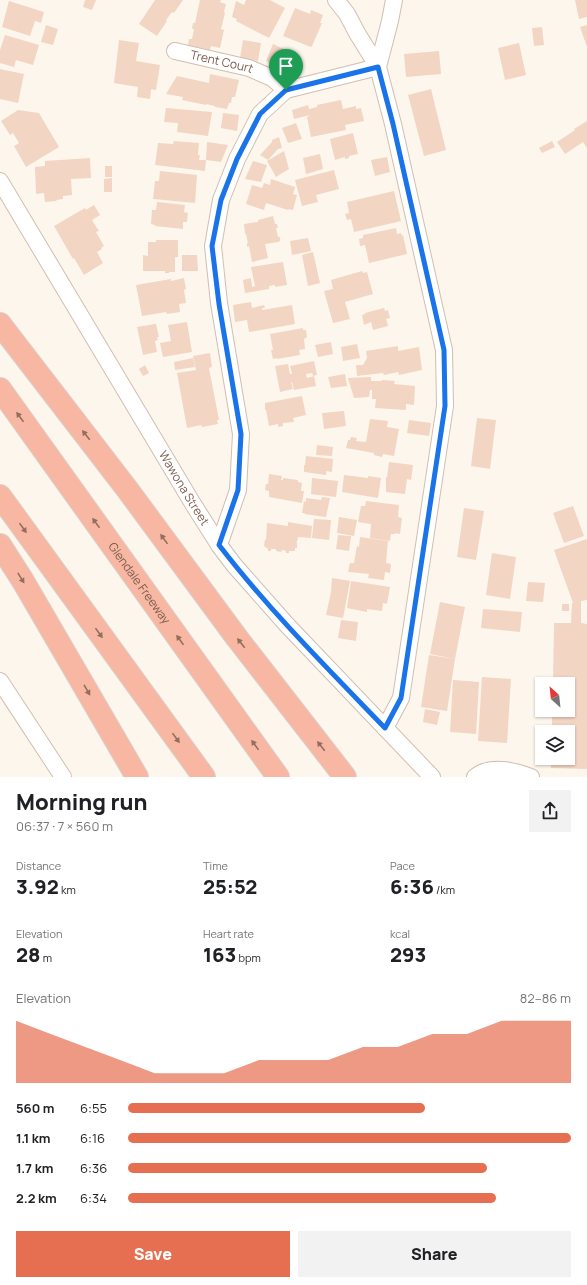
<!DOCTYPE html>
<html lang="en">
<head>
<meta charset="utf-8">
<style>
	body { margin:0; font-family:Manrope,sans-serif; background:#f2f2f2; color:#202124; height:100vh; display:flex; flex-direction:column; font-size:15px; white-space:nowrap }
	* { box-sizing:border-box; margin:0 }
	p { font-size:13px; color:#757577 }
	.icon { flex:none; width:22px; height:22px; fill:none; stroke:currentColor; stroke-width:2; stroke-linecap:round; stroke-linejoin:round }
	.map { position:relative; height:777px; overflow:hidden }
	.details { display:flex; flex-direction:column; background:#fff; flex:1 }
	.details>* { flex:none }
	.needle { width:26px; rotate:333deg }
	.buttons { position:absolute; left:535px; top:677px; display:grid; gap:8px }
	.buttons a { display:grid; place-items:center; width:40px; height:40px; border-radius:0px; background:#fff; box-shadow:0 1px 3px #0004; font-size:20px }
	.pin { position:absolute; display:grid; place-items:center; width:34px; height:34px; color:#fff; margin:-41px -17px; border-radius:50% 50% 50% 0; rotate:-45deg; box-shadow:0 0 4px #0007 }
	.pin .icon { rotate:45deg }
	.round { display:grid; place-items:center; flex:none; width:42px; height:42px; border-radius:0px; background:#f2f2f2 }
	.head { display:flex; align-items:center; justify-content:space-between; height:68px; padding:0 16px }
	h1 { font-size:22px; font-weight:800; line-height:30px }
	.stats { display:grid; grid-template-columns:repeat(3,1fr); gap:6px; height:68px; padding:4px 16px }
	.stats div { display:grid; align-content:center }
	.stats b { font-size:20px; font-weight:800 }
	.stats small { font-size:11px; font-weight:400 }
	.stats p { font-size:11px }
	.chart { height:112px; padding:8px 16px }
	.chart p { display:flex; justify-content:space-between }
	.chart svg { width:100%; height:72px; margin-top:4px; fill:#e76f51; opacity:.7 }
	.cta { display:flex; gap:8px; margin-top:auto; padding:8px 16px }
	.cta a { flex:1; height:46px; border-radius:0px; background:#e76f51; color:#fff; font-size:16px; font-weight:800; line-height:46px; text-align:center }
	.cta a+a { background:#f2f2f2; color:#202124 }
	ul { padding:0 16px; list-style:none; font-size:13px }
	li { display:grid; grid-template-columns:64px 48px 1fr; align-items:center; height:30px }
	li i { height:10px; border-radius:5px; background:#e76f51 }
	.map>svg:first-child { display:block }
	.building { fill:#f3d5c3 }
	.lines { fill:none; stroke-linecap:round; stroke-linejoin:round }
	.minor-casing { stroke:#d1beb0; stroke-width:18 }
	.motorway-casing { stroke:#dad1cd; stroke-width:24 }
	.minor { stroke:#fff; stroke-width:16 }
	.motorway { stroke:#f7b7a3; stroke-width:22 }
	.oneway { fill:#936e5e }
	.route-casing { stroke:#fff; stroke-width:8 }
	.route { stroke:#1a73e8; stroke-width:5 }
	.labels { text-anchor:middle; stroke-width:3; stroke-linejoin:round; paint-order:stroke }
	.street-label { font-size:12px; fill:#7a5c4d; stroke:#fffaf3 }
</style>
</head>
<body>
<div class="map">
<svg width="587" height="777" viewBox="0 0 587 777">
	<rect width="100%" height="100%" fill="#fdf6ec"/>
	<path class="building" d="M85,0H96L92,10L83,7Z
		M155,0H183L174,13L172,12L166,20L167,21L157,36L139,24Z
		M200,0H221L220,2L226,4L224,12L225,13L221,29L224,30L220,48L211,46L210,50L188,45L189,39H192L194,29H192L193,23H195Z
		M246,0H270L285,8L269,38L236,21L237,19L232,17L236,1L244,5Z
		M575,0H587V17L579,19Z
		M9,1L44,12L41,23L35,21L30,36L2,27Z
		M295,8L310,14L311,10L323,15L320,23H322L312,46L311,47L283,36Z
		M46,25L58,29L53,45L41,42Z
		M587,25V47L580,27Z
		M542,27L544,45L534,46L532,28Z
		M5,35L39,45L33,65L16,60L14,67L0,63V50Z
		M119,40L139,43L136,61L160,65L156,90L151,89L150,99L137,97L138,87L114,83Z
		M243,40L261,43L258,61L240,58Z
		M519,43L526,75L505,80L498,48Z
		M273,44L288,51L281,67L266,61Z
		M439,51L441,74L406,77L404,54Z
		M0,69L24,74L18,103L0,99Z
		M210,74L239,80L235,97H232L231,103H229L227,109L215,107V106L206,104V105L182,100L183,97L166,94L177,76L209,83Z
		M431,89L446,150L424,156L408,95Z
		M341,100L343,109L356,106V109L361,108L364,121L345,125L346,130L311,137L307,117L310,115L294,119L292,110L308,105L309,109L317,107V105Z
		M166,108L212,112L208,136L177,132L178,123L164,122Z
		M18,110L39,113L59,147L26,167L14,146L19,143L13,133L10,135L1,121Z
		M223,113L239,115L237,131L221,128Z
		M587,121V148L583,142L565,154L557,142L575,130L574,129Z
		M296,123L302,139L288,143L282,128Z
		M353,133L358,154L349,156V158L345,159V157L335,160L330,139Z
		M279,137L282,148L278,149L268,160L260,155L272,142V140Z
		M174,141L199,143L198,155H200L199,160H206L207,142L228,145L221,162L206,160L205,171L155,165L158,143L173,144Z
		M552,141L555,147L542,153L539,148Z
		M284,151L289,169L276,177L267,161Z
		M320,154L323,169L306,174L303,158Z
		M387,157L390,172L375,176L371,160Z
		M90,158L91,178L71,179L72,195L63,196V199L56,200L57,201L45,202L44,193L36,194L35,167L45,166V161Z
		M253,161L267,165L261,182L245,179Z
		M105,166H112V177H105Z
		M334,170L339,189L316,195L318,202L302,206L295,180Z
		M160,171L197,175L195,203L153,199L155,181H159Z
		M112,178V192H104V179Z
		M271,179L295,187L293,194L297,195L293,210L289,209L288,210L266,203L264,210L246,204L252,185L262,188L264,183L270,185Z
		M394,191L401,221L354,232L351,219L347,220L345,214L349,213L347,202Z
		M157,202L185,205L184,212L188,213L187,222H183V229L155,226V225L151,224L152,210H156Z
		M94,205L100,215L92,220L99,231L96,232L104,246L101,248L102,249L97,252L103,263L84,275L74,258L73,259L54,226L85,208L86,210Z
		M273,216L275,224H277L278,228H276L278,237H280V241L278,242L265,244L268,258L252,262L249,246L247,247V243H248L246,234H245L244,224L258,222V220Z
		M396,228L397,234L401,233L402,236L403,235L407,254L369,263L365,245L360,246L359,239L363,238V235Z
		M308,238L311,251L292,255L290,241Z
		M156,240H178V257H175V272H169V273H165V271H143V255L148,256V242H156Z
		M313,252L320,283L308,286L302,255Z
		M182,255H197L198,271H182Z
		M283,262L287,285L275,287V285L269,286V289L245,293L243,280L251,278L252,287L255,286L251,267Z
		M362,271L363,273L367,272L373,294L345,302L350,319L333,323L324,291L333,289L331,280Z
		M184,278L186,289L184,290L186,303L179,304L180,312L167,314L166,312L142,316L136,285L171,279V281Z
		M251,302L252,308L264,305L265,308H262V310L292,305L295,324L249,332L247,320L235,322L233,305Z
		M384,308L385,311L388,310L390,318L386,319L388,326L373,330L371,322L364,325L362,315L365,314V313Z
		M187,322L192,352L163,357L160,343L171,341L168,325Z
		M155,324H156L159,337H157L158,340L155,341L157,352L143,355L137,327Z
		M303,328V330H306L307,337L304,339L305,349L299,350L300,355L277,359V358L273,359L271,350H273L270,334Z
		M331,342L333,354L318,357L315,345Z
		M357,344L360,358L343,361L341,347Z
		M398,346V351L419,347L422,370L399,375L398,372L384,375L383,373L357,376L356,365H363L367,358L366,351Z
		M210,353L212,367L209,368L219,420H217L218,424L202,427L201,425L187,428L177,373L196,370L193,356Z
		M193,358L195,367L175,370L174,362Z
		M314,361L317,375L313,376L312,373L306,374L307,378L314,376L316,386L294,390L292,382H291L293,389L280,392L275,366L288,364L290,374H292L290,366Z
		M145,365L149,373L143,376L139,369Z
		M345,374L347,386L331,388L328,377Z
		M371,377V381H382V380L395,381L394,384L415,386L414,405L406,404V410L375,408L376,399H372V390H370L369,397L354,398L348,378Z
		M302,396L306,415L293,418L294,422L283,423V426L278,427V424L269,426L266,410H265V403Z
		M344,411L346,426L324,429L322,413Z
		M477,418L496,420L490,469L471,466Z
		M370,419L388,421L387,427L399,429L394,456L383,454L382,457L374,455V453L346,448L348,440H350L351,437L357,438L356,441L366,442Z
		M409,420L431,423L429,436L407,433Z
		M317,445L333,447L332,456L316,455Z
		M306,456L333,459L332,472L326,471V475L304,472V465H305Z
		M389,462L413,465L411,480L407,479L405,494L386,492V477H387Z
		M269,474L282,476L281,480H283V478L298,480V482L302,483L301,491H304L302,503L269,497V491L265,490L266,484H268Z
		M344,475L368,478V476L381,478L378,498L342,492Z
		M312,478L338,481L336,497L311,494Z
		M322,497L330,498L326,517L304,514L305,513H302L304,501L306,502V498L321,500Z
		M366,501L399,505L398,517L402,518L400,534L395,533V534H391L390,541L370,538L371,524L358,522L361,506H365Z
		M573,506L584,536L564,543L553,513Z
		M464,508L484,511L476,560L457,557Z
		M339,517L357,520L354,536L337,533Z
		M314,519L331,520L329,540L312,538Z
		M288,522L312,526L311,538L298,537L297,542H296L297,543V548H295V551H289V553H286V551L282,550L281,552L276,551V549H271V551H268V549L264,546L265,539L266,540L267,523L288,526Z
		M338,535L351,536L349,551L336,549Z
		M360,537L388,541L386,563L391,564L390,573L385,572L384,580L368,578L369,574L348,572L350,563H354L357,546L359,547Z
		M587,539V600L581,601V623L587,624V769L551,768V758H568V732H552V710H568V684H553L554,623H571L572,603H573L554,550Z
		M492,553L516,557L510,599L486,595Z
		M332,578L350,581L343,618L326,615L331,592Z
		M351,581L390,587L387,604L383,603L382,611L367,609V612L347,608Z
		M528,582L545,583L543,602L526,601Z
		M440,602L465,607L455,659L430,654Z
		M562,604H569V611H562Z
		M483,609L522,612L520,632L481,628Z
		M341,620L358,622L356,641L338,638Z
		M429,655L455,659L447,711L421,707Z
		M482,677L511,679L507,743L478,741Z
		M453,680L479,682L476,734L450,732Z
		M425,709L440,712L437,725L423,722Z"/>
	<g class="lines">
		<g class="minor-casing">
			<g id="minor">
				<path id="s1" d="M175,51L249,68L272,78L286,90"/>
				<path id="s2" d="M0,181L193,504L219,545L234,565L287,625L432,777"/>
				<path d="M219,545L238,490L241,434L219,303L213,246L221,200L237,159L260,114L286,90L378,67L357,33L347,14L336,0"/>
				<path d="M0,681L63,777"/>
				<path d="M385,728L401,698L445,406L444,350L393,124L378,67L390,21L394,0"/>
				<path d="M475,777C491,764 514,771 531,777"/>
			</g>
		</g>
		<g class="motorway-casing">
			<g id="motorway">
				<path d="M0,324L127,489L237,638L345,777"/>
				<path id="s3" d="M0,389L278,777"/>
				<path d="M0,496L204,777"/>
				<path d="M0,545L23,581L137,777"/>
			</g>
		</g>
		<use href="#minor" class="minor"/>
		<use href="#motorway" class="motorway"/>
	</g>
	<defs><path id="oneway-solid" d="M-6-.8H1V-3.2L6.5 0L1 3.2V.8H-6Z"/></defs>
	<g class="oneway">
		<use href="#oneway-solid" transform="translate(20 417) rotate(-126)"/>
		<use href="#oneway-solid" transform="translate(86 435) rotate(-128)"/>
		<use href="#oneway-solid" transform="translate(96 523) rotate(-126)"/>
		<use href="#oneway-solid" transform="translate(23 528) rotate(54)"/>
		<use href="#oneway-solid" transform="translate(164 539) rotate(-126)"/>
		<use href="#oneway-solid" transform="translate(21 578) rotate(58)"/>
		<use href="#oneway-solid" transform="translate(99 633) rotate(54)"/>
		<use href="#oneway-solid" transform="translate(180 640) rotate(-126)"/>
		<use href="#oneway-solid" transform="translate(241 643) rotate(-128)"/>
		<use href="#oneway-solid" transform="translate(87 690) rotate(60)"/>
		<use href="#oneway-solid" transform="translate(176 738) rotate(54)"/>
		<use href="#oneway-solid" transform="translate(255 745) rotate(-126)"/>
		<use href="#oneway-solid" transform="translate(321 746) rotate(-128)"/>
	</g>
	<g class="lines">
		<g class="route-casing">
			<path id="route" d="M378,67L393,124L444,350L445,406L401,698L385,728C328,669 269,610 219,545L238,490L241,434L219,304L212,246L221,200L237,159L260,114L286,90Z"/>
		</g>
		<use href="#route" class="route"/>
	</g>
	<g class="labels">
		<g class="street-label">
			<text dy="4" stroke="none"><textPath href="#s1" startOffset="48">Trent Court</textPath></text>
			<text dy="4" stroke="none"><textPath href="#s2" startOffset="358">Wawona Street</textPath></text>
			<text dy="4" stroke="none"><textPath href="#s3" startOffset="239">Glendale Freeway</textPath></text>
		</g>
	</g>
</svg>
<div class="buttons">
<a><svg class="needle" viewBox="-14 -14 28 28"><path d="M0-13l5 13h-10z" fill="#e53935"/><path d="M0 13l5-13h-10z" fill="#757577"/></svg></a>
<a><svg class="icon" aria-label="layers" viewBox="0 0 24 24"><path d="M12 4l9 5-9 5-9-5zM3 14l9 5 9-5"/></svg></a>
</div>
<div class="pin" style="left:286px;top:90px;background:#1e9e55"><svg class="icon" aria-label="arrive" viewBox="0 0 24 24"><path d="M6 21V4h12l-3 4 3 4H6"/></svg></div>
</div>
<section class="details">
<div class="head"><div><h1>Morning run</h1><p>06:37 · 7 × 560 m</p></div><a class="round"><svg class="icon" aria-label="share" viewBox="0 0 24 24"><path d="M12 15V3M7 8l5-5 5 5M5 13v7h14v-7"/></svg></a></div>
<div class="stats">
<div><p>Distance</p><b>3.92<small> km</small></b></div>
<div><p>Time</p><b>25:52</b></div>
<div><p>Pace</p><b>6:36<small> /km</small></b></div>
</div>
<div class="stats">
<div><p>Elevation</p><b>28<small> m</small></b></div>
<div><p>Heart rate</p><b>163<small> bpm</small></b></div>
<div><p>kcal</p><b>293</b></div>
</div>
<div class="chart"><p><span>Elevation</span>82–86 m</p>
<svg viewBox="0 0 160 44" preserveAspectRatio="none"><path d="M0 44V6L10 14L20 22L30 30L40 38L50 38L60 38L70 30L80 30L90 30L100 22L110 22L120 14L130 14L140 6L150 6L160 6V44z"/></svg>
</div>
<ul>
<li><b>560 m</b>6:55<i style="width:67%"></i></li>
<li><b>1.1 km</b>6:16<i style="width:100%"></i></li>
<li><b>1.7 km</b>6:36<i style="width:81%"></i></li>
<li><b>2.2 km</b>6:34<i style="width:83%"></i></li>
</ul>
<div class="cta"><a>Save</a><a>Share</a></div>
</section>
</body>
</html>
